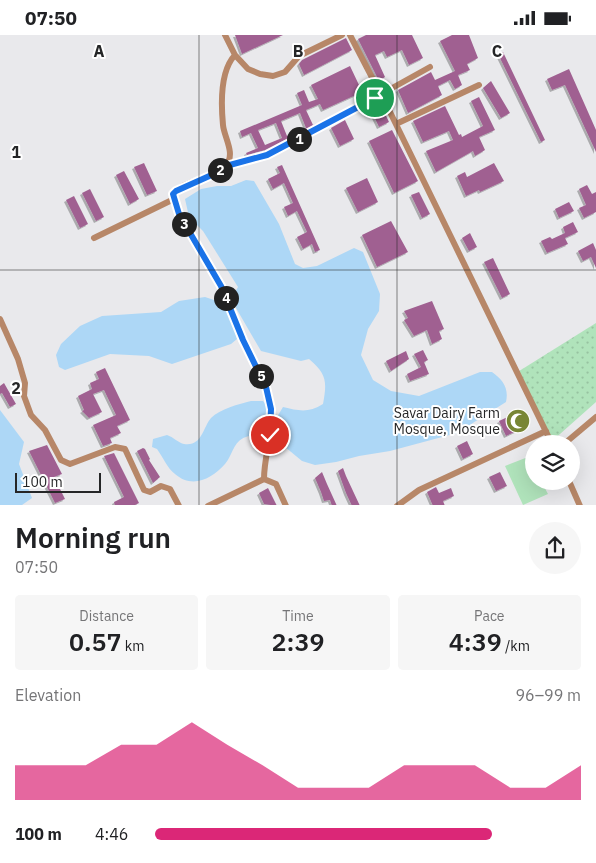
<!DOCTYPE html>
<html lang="en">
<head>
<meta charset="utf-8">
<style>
	body { margin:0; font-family:"IBM Plex Sans",sans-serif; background:#f6f6f6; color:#202124; height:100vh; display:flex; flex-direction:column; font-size:19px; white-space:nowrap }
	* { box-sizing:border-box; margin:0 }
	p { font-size:16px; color:#757577 }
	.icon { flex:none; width:28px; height:28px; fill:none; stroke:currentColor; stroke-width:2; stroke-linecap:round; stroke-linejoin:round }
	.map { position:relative; height:470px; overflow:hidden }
	.drawer { display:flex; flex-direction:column; background:#fff; flex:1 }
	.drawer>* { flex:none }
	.tools { position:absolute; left:525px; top:400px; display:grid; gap:10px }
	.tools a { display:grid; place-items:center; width:55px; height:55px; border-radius:50%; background:#fff; box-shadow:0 5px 20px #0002; font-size:25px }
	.scale { position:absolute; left:15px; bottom:12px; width:86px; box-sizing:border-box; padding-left:5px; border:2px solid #252627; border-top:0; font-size:14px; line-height:18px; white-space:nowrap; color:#252627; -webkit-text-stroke:4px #fff; paint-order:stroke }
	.pin { position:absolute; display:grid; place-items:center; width:42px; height:42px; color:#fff; margin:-21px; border:2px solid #fff; border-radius:50%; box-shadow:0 1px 5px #0007 }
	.km { position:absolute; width:25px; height:25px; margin:-12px; border-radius:50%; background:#222; color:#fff; font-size:14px; line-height:25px; text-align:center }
	.round { display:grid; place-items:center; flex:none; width:52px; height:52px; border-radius:26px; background:#f6f6f6 }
	.head { display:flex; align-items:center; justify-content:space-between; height:85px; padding:0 15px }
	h1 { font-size:28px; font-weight:600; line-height:38px }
	.stats { display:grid; grid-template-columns:repeat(3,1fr); gap:8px; height:85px; padding:5px 15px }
	.stats div { display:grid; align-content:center; border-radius:5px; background:#f6f6f6; text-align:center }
	.stats b { font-size:25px; font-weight:600 }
	.stats small { font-size:14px; font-weight:400 }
	.stats p { font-size:14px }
	.chart { height:140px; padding:10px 15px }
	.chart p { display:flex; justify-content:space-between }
	.chart svg { width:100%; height:90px; margin-top:5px; fill:#db2777; opacity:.7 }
	ul { padding:0 15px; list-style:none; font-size:16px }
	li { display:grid; grid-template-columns:80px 60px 1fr; align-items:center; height:38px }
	li i { height:12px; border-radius:6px; background:#db2777 }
	.status { display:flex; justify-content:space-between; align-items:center; height:35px; padding:0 25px; background:#fff; direction:ltr }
	.status svg { height:14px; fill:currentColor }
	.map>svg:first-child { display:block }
	.grass { fill:url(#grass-dots) }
	.green { fill:#b0e3bb }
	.water { fill:#add7f6 }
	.building { fill:#a06191; fill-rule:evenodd; filter:url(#shadow) }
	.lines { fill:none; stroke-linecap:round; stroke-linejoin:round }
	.minor { stroke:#b78768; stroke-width:6 }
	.route-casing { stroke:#fff; stroke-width:10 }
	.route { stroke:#1a73e8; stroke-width:6 }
	.grid { fill:none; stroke:#252627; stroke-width:1; stroke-opacity:0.55 }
	.labels { text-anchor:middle; stroke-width:4; stroke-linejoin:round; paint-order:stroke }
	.poi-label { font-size:14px; fill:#252627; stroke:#fff; text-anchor:end }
	.grid-label { font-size:16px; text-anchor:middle; font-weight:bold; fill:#252627; stroke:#fff; stroke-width:4; stroke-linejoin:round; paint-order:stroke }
</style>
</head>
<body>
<div class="status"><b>07:50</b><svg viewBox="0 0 49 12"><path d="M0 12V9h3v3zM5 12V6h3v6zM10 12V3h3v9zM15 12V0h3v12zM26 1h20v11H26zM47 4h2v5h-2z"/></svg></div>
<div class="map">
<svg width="596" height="471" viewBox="0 0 596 471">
	<defs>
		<pattern id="grass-dots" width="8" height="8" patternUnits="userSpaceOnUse" patternTransform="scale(1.25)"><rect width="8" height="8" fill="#b0e3bb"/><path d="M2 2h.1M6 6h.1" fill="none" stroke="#97c3a1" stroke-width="1.8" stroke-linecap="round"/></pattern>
		<filter id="shadow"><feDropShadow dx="-2" dy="2" stdDeviation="0" flood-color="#0004"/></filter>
	</defs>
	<rect width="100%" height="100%" fill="#e9e9ec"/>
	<path class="grass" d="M596,288V367L551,407L516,338Z"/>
	<path class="green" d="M528,422L534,433V446H541L548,459L523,470L505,431Z"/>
	<path class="water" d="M246,145L254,146L279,189L295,229L303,233L317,231L354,213L363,217L380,259L379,276L368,294L361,320L373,345L391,356L419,361L480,337H492C503,345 509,353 506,367L457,398L390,416L359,421L336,427L315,430L302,426L279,407L277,382L283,372C299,376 309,378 323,369C327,347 327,339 309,324L301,326L261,316L236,273L234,259L238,252L203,196L189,182L185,164L201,154L217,151H231Z
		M205,262L223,268L231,283L237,304L231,309L172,329L149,321L110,319L65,335L59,332L56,320L61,309L80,291L102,281L161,277L179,266Z
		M251,366H263L268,372L265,399L262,402C257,402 250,400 246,402C233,406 233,420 225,429C212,444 192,454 175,439C167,433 163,422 157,414L152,412L153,404L167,400C173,402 179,408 184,409C202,412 203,392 211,383C220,374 239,369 251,366Z
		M0,375L24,407L19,429L32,463L22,470H0Z"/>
	<path class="building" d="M235,0H283L242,19Z
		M366,0H412L423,23L409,30L402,15L387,22L384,16L375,20L385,42L379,46L358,4Z
		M452,0H469L478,23L467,29L470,35L458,40L462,50L455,54L450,45L438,51L442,60L408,78L398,55L431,37L435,45L455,36L440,6Z
		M346,3L352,15L304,40L299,29L302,25Z
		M503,17L545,105L541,107L498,19Z
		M350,31L359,50L368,46L371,53L323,75L320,69L306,75L313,90L320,87L265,115L247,120L246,118L258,113L251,98L242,102L240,96L302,70L297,58L304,55L309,67L318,64L311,50ZM300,78L306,93L287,101L281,86ZM276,88L282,103L265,110L258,95Z
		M569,34L596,95V117L565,50L552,55L547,44Z
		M491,46L510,78L501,83L483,53Z
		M479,62L495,95L479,102L485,115L475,121L473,116L436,137L426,116L453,105L449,96L423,107L413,86L445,71L459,100L461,99L462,102L483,91L471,66Z
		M379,66L389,87L379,92L369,71Z
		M345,85L354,104L340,111L331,93Z
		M392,95L418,146L394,158L369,106Z
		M144,128L157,156L147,160L134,132Z
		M494,128L504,146L480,157L479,155L466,161L457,141L465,137L467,142Z
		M282,130L320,215L315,217L312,209L303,214L297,202L307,197L297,176L288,181L284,172L293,168L284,148L273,154L268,144L280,138L277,132Z
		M124,136L139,164L130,169L116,140Z
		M367,143L378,167L358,177L346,153Z
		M587,150L592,159L596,157V177L584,183L579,173L586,170L579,154Z
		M90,154L104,182L96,186L82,158Z
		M419,157L430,179L422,183L411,160Z
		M74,161L88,189L80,193L66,165Z
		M569,167L574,176L559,183L555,174Z
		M391,186L408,217L377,232L362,200Z
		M573,187L578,197L565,203L568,209L547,218L541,206L550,202L552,204L565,198L563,192Z
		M470,198L477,212L469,216L462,203Z
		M593,208L596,215V233L591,222L583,226L578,216Z
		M493,223L510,259L502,263L484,227Z
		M432,266L444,294L439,296L442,304L432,309L427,295L414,301L404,285L408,283L404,276Z
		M423,315L428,325L424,327L429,339L410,346L407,339L421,332L414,319Z
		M406,316L409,324L391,336L386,326Z
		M105,333L130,385L117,391L121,398L110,403L112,408L103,411L93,390L116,380L104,355L93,359L102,377L89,383L82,376L84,375L78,361L92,354L90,348L99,344L96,337Z
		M4,348L16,369L10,372L2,358L0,359V351Z
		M516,378L523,393L506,401L499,386Z
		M467,406L473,419L463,424L457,411Z
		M47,410L62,439L54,442L65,464L55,468L29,416Z
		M143,413L145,414L150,424L149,425L160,442L153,448L137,416Z
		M114,418L139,468L133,471H115L114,467L124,462L104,421Z
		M343,433L346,441L360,471H352L346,458L338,436Z
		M322,437L327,449L337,471H332L330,465L324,466L321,457L315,443Z
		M500,437L507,451L496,456L489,442Z
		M436,452L439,458L451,453L454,461L443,466L445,471H433L427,457Z
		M268,453L277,471L264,469L259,458Z"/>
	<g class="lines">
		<path class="minor" d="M225,0L235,20L248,34L260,39L273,41L285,37L299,21L342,0
			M350,0L390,77L552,409
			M235,20C220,36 221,69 223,90C224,102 236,119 226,130C214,146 185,143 173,159C183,193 203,220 220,250C230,267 235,288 243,306C254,328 267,349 271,373C274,396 264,420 264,444
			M396,89L479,50
			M226,131L267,120L322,92L430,32
			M94,203L174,164
			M0,284L18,324L25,348L24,361L31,380L45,395L61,425L70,429L115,412L125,414L144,455L150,457L161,451L170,454L179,471
			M564,409L596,382
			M569,446L580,471
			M208,471L264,444L276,449L286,471
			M397,471L419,455L546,396"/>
	</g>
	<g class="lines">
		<g class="route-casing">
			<path id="route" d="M270,400L271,374L266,352L243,305L221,251L179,179L173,159L176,156L216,138L226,131L267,120L375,63"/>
		</g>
		<use href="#route" class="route"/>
	</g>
	<path class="grid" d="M199,0V471M397,0V471M0,235H596"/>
	<defs>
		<g id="mosque-disc" transform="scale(1.25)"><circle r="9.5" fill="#788635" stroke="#fff"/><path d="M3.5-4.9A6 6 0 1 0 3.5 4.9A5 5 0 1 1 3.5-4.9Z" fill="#fff"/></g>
	</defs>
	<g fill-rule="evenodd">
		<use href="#mosque-disc" x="518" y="386"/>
	</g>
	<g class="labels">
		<g class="poi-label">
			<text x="500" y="383">Savar Dairy Farm<tspan x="500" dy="16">Mosque, Mosque</tspan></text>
		</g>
	</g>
	<g class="grid-label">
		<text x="99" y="22">A</text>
		<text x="298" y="22">B</text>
		<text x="497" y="22">C</text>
		<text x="16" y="123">1</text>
		<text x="16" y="359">2</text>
	</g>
</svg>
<div class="tools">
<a><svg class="icon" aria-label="layers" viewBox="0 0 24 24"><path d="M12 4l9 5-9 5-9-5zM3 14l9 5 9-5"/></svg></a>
</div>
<div class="scale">100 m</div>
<div class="pin" style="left:375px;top:63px;background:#1e9e55"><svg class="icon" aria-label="arrive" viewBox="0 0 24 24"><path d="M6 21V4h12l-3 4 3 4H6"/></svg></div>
<div class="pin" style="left:270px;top:400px;background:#d93025"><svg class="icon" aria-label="check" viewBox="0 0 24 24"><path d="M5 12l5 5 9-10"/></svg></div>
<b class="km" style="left:299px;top:104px">1</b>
<b class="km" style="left:220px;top:135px">2</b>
<b class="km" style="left:184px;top:189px">3</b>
<b class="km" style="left:226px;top:263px">4</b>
<b class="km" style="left:261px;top:341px">5</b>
</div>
<section class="drawer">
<div class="head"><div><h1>Morning run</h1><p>07:50</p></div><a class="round"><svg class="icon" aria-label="share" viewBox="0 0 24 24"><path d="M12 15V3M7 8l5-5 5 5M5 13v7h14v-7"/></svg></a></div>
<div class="stats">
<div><p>Distance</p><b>0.57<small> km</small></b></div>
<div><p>Time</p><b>2:39</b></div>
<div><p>Pace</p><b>4:39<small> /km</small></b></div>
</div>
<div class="chart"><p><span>Elevation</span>96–99 m</p>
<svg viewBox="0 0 160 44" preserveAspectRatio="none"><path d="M0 44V27L10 27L20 27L30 17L40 17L50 6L60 17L70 27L80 38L90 38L100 38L110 27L120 27L130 27L140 38L150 38L160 27V44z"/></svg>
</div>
<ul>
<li><b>100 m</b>4:46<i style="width:79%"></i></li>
</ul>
</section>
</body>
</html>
